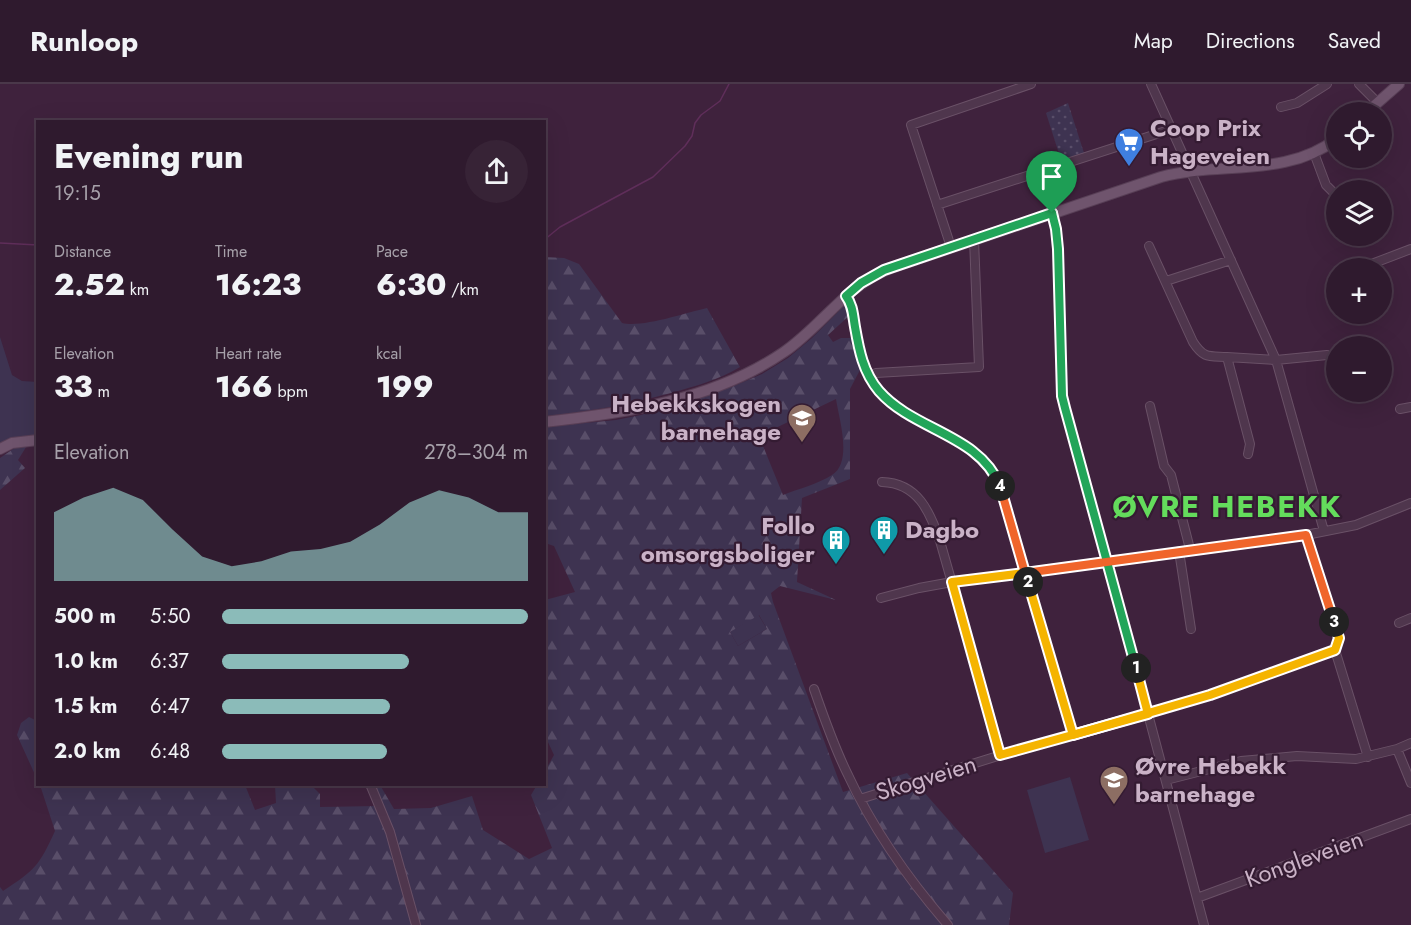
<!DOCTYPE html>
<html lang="en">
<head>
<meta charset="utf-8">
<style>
	body { margin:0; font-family:Jost,sans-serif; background:#372336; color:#f1f3f6; height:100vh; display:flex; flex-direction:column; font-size:22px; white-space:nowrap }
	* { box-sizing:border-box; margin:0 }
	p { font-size:20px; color:#a7a1aa }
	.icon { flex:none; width:33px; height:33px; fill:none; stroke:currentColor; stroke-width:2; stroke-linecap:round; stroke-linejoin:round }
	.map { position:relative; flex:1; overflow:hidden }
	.panel { position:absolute; left:36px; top:36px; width:510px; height:666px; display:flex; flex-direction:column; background:#2f1a2e; border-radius:0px; box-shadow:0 6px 24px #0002,0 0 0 2px #4a384a }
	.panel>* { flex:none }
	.tools { position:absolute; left:1326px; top:18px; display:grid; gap:12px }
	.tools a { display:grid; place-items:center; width:66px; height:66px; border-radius:50%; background:#2f1a2e; box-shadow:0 6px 24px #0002,0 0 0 2px #4a384a; font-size:30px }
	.pin { position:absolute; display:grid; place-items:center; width:51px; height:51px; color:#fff; margin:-62px -26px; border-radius:50% 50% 50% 0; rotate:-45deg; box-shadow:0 0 6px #0007 }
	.pin .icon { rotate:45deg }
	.km { position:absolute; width:30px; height:30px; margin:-15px; border-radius:50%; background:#222; color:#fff; font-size:16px; line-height:30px; text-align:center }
	.round { display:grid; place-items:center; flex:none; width:63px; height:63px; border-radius:32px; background:#372336 }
	.head { display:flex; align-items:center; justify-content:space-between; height:102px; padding:0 18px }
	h1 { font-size:33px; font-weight:800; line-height:45px }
	.figures { display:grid; grid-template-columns:repeat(3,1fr); gap:9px; height:102px; padding:6px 18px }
	.figures div { display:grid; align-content:center }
	.figures b { font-size:30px; font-weight:800 }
	.figures small { font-size:16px; font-weight:400 }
	.figures p { font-size:16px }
	.chart { height:168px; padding:12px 18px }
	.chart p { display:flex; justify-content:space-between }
	.chart svg { width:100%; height:108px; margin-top:6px; fill:#8bbbb9; opacity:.7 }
	ul { padding:0 18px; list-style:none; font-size:20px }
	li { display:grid; grid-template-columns:96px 72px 1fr; align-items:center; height:45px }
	li i { height:15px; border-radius:8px; background:#8bbbb9 }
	header { display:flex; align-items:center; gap:36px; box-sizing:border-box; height:84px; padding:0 30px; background:#2f1a2e; border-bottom:2px solid #4a384a }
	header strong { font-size:28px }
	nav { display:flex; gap:33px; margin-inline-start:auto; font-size:21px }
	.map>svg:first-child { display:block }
	.green { fill:#3e3351 }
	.forest { fill:url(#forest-firs); fill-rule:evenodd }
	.park { fill:url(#park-dots) }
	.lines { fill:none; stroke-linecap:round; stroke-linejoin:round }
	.stream { stroke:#5f2e5a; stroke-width:1.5 }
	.minor-casing { stroke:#6a5167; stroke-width:10 }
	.major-casing { stroke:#583f56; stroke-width:12 }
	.minor { stroke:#4f364d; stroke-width:8 }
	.major { stroke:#6f546d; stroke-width:10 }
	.split-1-casing { stroke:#fff; stroke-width:12 }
	.split-2-casing { stroke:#fff; stroke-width:12 }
	.split-3-casing { stroke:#fff; stroke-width:12 }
	.split-4-casing { stroke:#fff; stroke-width:12 }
	.split-5-casing { stroke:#fff; stroke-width:12 }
	.split-1 { stroke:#22a559; stroke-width:8 }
	.split-2 { stroke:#f5b400; stroke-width:8 }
	.split-3 { stroke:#f5b400; stroke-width:8 }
	.split-4 { stroke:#f0652b; stroke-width:8 }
	.split-5 { stroke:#22a559; stroke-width:8 }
	.labels { text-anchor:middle; stroke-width:4.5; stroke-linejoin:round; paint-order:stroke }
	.poi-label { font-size:24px; font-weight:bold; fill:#cab2c7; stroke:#341b32; text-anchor:start }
	.street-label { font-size:24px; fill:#cab2c7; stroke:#341b32 }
	.district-label { font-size:30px; font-weight:bold; letter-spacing:1.5px; fill:#64dc5c; stroke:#341b32 }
</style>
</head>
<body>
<header>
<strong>Runloop</strong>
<nav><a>Map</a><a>Directions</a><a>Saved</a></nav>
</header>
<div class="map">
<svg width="1411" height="841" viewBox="0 0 1411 841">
	<defs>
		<pattern id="forest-firs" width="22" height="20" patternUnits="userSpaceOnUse" patternTransform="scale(1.5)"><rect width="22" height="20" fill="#3e3351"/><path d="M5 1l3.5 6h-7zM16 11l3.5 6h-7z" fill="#594e69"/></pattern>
		<pattern id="park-dots" width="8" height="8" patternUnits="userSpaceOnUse" patternTransform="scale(1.5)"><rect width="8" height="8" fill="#3e3351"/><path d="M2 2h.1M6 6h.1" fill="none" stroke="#594e69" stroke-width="1.8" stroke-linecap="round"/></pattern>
	</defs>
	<rect width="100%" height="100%" fill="#3f223d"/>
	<path class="green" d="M0,253L12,291L22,297L38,298L37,352L0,363Z
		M758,530L767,545L738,562L730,548Z
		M1070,693L1089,756L1045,769L1027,706Z"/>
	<path class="forest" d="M544,173L564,174L579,180L622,239C642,244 685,229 707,224L740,283C719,296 695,302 671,309C629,320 588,328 545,332Z
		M846,220L850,231L828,251L833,258L841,254H854L861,284L850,305V395L802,414L797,498L836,516L780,502L771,509L773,518L843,708L907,689L1013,809L1009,841H0V803L3,807C35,786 39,782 55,747L40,701H245L255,726L276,719L275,701H311L320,710V723L376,722L365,701H380L394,725L431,724L472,712L483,746L529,775L552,764L531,711L537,701L544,700L545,687L554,671L547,656H545V516L575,508L554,462L545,459V343L616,336L641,331L734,302L762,290L788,274L812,254ZM836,315C839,335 853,378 832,391C818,400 798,405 783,411L759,352ZM759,531L767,545L738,562L730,548Z
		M28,360L18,376L25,384L0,406V374L16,363Z
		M29,633L37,637V695L17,651L21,639Z"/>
	<path class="park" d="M1068,19L1084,69L1061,76L1046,29Z"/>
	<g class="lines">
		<path class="stream" d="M544,156L560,143L653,93L685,62L692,52L695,39L701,31L720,17L729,0
			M0,159L38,161"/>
		<g class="minor-casing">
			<path id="minor" d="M1151,0L1276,276L1324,447
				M1359,0L1378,19
				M1281,23L1297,19L1327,0
				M1314,69L1326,101L1336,111
				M937,121L1172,45
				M1052,129L1056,145L1058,165L1062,312L1065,324L1148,630L1204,841
				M1149,162L1193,258C1204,275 1209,272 1227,273L1250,360L1248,370
				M951,163L911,41L1031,0
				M1361,184L1411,165
				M1166,197L1231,176
				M846,212C853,221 853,232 855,243C859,268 864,291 882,310C916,346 974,350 998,397L1073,651
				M1227,273L1276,276L1327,271
				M869,292L876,289L979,283L974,155
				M1150,322L1164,382L1171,391L1190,465
				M1400,325L1411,323
				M882,398C918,399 930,428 940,457L1001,671
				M1306,451L1339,554L1335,566L1368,673
				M1179,467L1191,545
				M881,514L919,504L952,498L1306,451L1356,441L1411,419
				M1399,539L1411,534
				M814,605C824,634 834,663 848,691C873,745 909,796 948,841
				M1397,665L1411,699
				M1166,696L1241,677L1297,672L1356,675L1397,665L1411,659
				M370,700L390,748L416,841
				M860,715L1001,671L1210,611L1335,566
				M1197,814L1411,735"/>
		</g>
		<g class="major-casing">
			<path id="major" d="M1367,28L1399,0
				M544,338C626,329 714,316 784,268C822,242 847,200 891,184L1161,93C1218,77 1287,94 1336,55
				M0,365L12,359L38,356"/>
		</g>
		<use href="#minor" class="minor"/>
		<use href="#major" class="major"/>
	</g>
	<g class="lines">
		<g class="split-1-casing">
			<path id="split-1" d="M1052,129L1056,145L1058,165L1062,312L1065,324L1136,584"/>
		</g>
		<g class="split-2-casing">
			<path id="split-2" d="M1028,498L1025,489L952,498L1000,671L1148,630L1136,584"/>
		</g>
		<g class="split-3-casing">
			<path id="split-3" d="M1028,498L1073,651L1210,611L1335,566L1339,554L1334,538"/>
		</g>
		<g class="split-4-casing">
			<path id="split-4" d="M1000,402L1025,489L1306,451L1334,538"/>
		</g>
		<g class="split-5-casing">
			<path id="split-5" d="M1000,402C979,350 914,347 879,307C863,288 859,266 855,243C853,232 853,221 846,212L861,199L884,186L1052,129"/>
		</g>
		<use href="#split-1" class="split-1"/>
		<use href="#split-2" class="split-2"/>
		<use href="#split-3" class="split-3"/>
		<use href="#split-4" class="split-4"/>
		<use href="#split-5" class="split-5"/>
	</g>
	<defs>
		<g id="supermarket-pin" transform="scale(1.5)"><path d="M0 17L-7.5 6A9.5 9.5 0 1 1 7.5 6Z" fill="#3f7fe0" stroke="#341b32"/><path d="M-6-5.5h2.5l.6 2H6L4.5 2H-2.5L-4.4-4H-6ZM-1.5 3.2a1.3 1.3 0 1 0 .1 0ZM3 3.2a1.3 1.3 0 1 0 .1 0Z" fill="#fff"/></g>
		<g id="school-pin" transform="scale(1.5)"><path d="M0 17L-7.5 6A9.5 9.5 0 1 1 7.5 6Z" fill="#8d6e63" stroke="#341b32"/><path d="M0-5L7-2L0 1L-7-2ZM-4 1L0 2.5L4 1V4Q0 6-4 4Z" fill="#fff"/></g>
		<g id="building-pin" transform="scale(1.5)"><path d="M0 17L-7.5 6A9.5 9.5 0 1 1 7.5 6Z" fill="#0f9aa8" stroke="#341b32"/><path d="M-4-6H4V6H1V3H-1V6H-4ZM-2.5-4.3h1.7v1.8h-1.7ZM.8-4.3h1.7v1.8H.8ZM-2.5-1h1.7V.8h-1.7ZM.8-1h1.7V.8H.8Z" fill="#fff"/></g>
	</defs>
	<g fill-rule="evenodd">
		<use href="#supermarket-pin" x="1129" y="58"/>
		<use href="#school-pin" x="802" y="334"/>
		<use href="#building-pin" x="884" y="446"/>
		<use href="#building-pin" x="836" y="456"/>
		<use href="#school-pin" x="1114" y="696"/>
	</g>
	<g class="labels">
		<g class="poi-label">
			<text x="1150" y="52">Coop Prix<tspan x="1150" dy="28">Hageveien</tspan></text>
			<text x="781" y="328" text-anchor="end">Hebekkskogen<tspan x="781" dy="28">barnehage</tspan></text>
			<text x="815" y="450" text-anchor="end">Follo<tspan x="815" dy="28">omsorgsboliger</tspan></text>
			<text x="905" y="454">Dagbo</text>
			<text x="1135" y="690">Øvre Hebekk<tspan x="1135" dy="28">barnehage</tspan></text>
		</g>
		<g class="street-label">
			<text transform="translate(926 694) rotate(-17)" y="8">Skogveien</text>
			<text transform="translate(1304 775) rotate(-20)" y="8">Kongleveien</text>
		</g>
		<g class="district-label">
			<text x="1227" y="433">ØVRE HEBEKK</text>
		</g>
	</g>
</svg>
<div class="tools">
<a><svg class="icon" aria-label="locate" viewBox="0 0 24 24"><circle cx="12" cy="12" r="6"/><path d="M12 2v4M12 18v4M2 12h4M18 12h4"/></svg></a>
<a><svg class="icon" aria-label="layers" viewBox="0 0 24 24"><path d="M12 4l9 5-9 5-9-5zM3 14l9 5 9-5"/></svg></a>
<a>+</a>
<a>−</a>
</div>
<div class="pin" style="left:1052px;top:129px;background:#1e9e55"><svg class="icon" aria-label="arrive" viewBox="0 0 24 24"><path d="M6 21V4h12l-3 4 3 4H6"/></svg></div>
<b class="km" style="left:1136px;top:584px">1</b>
<b class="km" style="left:1028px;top:498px">2</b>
<b class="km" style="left:1334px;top:538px">3</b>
<b class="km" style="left:1000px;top:402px">4</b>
<section class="panel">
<div class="head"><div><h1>Evening run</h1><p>19:15</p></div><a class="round"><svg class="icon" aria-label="share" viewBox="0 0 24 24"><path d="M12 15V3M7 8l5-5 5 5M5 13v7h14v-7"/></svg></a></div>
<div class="figures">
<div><p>Distance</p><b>2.52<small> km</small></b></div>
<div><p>Time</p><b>16:23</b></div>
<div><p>Pace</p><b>6:30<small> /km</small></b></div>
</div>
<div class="figures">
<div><p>Elevation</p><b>33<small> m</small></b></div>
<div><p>Heart rate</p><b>166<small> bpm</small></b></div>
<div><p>kcal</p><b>199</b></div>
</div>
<div class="chart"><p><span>Elevation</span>278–304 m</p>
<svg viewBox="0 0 160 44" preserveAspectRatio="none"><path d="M0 44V16L10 10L20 6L30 11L40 23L50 34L60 38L70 36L80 32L90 31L100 28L110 21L120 12L130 7L140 10L150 16L160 16V44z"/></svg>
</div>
<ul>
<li><b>500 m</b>5:50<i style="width:100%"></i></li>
<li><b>1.0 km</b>6:37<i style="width:61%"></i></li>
<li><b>1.5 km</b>6:47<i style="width:55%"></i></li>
<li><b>2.0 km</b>6:48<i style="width:54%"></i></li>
</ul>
</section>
</div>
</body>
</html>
